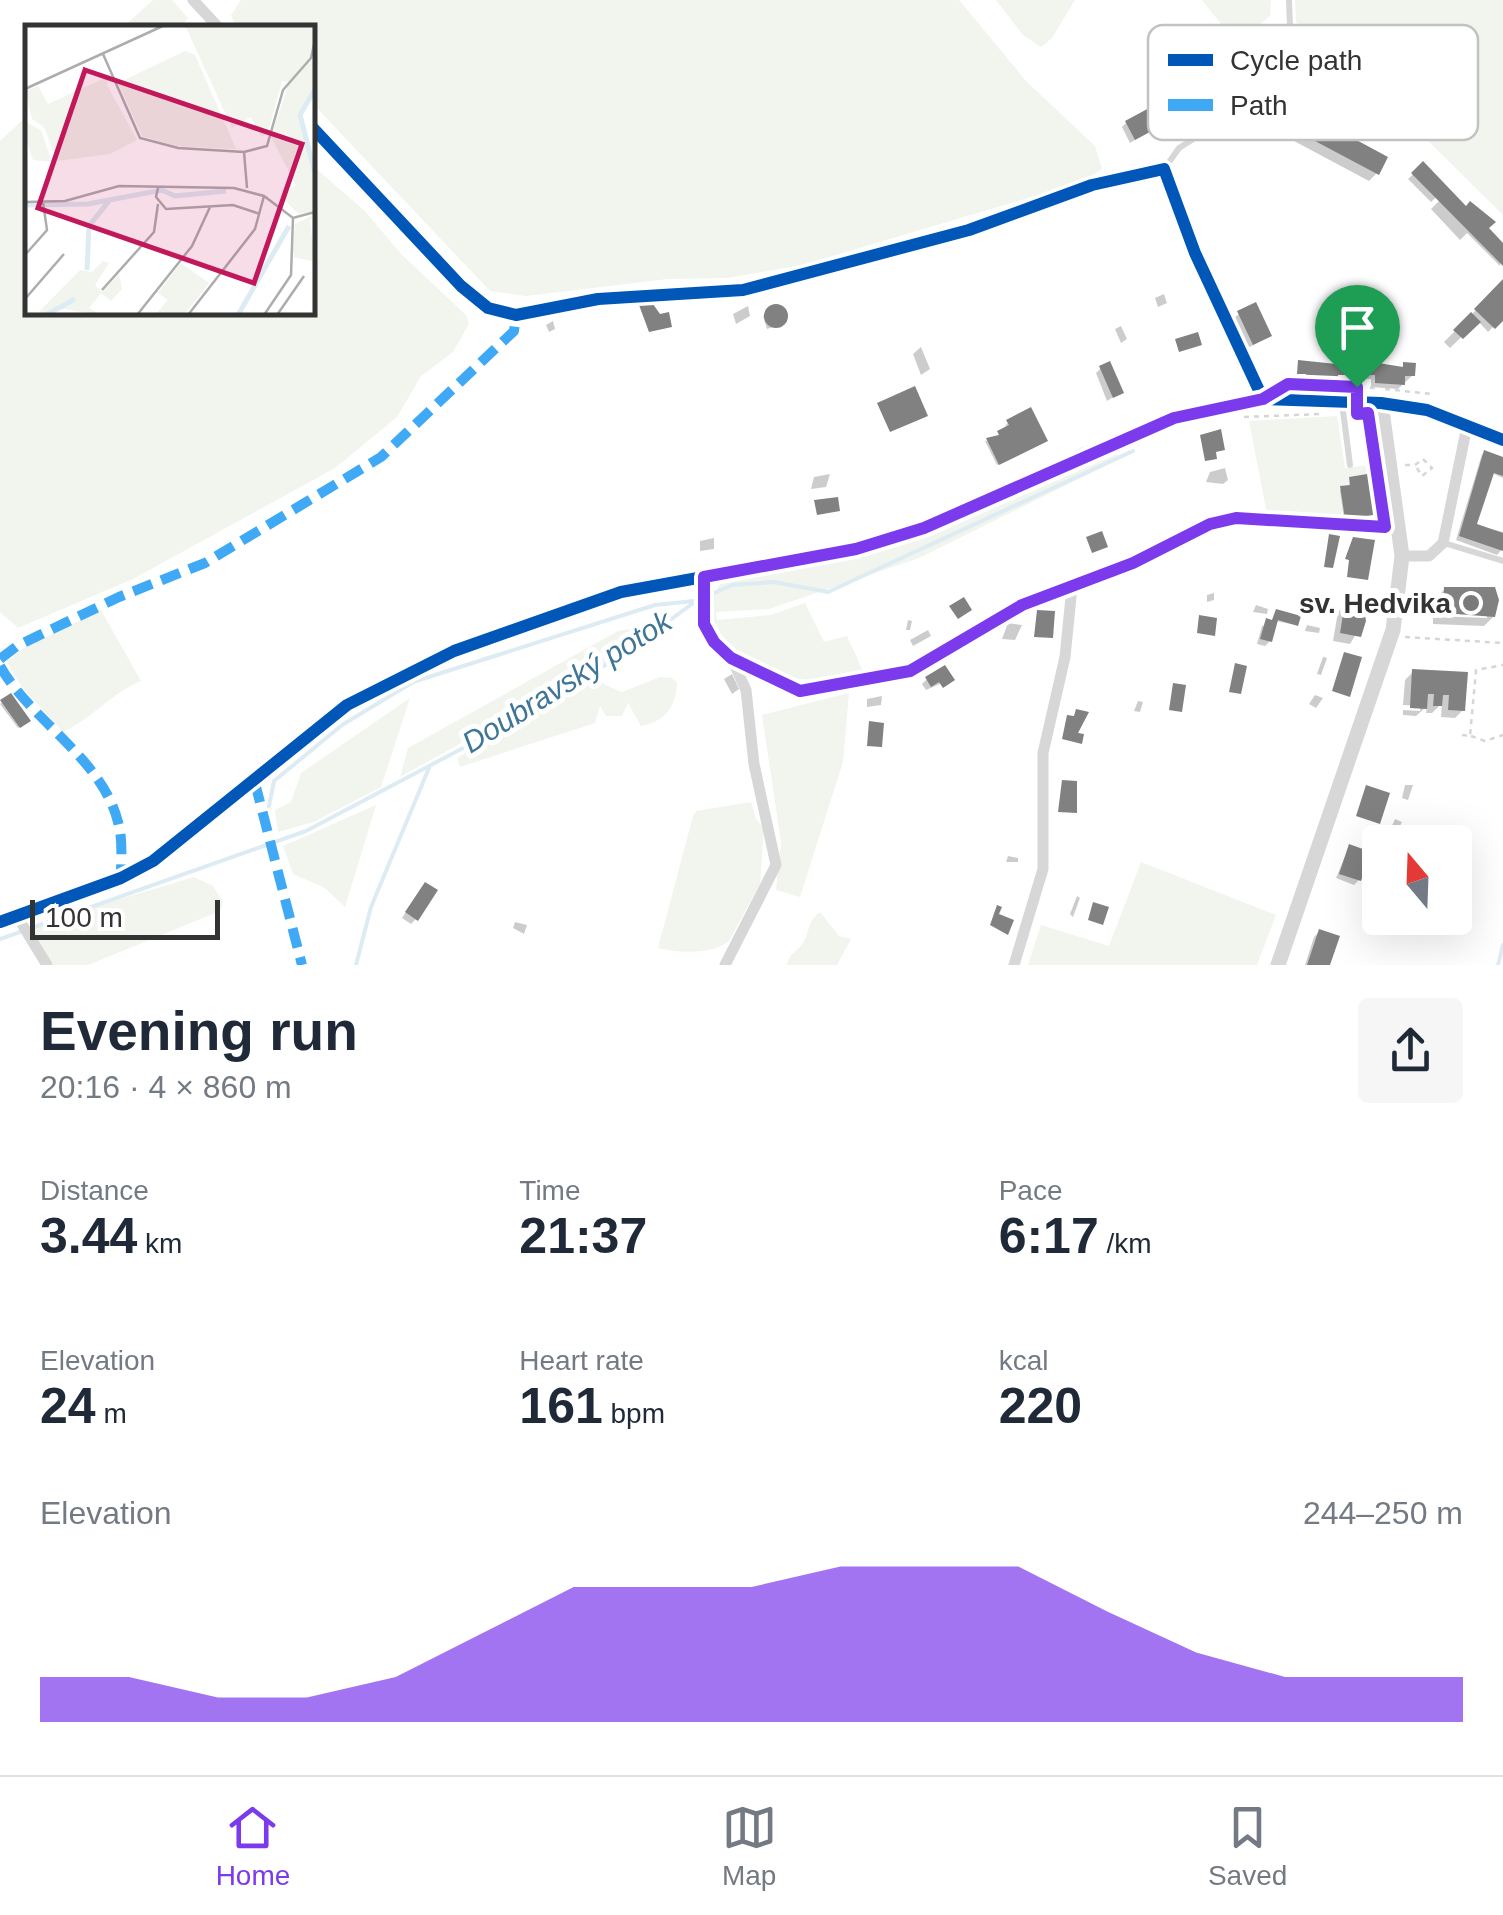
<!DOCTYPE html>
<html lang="en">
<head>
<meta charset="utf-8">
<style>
	body { margin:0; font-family:Helvetica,sans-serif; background:#f6f6f7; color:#1f2937; height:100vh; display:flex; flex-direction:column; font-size:38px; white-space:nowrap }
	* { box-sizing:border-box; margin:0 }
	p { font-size:32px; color:#747a83 }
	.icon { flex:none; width:55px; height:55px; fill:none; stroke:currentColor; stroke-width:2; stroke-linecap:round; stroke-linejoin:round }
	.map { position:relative; height:965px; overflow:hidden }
	.side { display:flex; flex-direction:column; background:#fff; flex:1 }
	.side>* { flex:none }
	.needle { width:65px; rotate:341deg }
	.controls { position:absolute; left:1362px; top:825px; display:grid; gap:20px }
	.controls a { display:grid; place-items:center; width:110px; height:110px; border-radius:10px; background:#fff; box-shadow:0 10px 40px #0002; font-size:50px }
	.scale { position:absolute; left:30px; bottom:25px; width:190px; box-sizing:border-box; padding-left:10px; border:5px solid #333; border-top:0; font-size:28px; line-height:35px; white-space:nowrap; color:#333; -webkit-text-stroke:8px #fff; paint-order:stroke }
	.pin { position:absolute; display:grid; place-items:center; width:85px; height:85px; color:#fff; margin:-102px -42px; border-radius:50% 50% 50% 0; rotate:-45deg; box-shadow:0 0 10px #0007 }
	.pin .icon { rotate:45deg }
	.round { display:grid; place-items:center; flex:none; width:105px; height:105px; border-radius:10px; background:#f6f6f7 }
	.summary { display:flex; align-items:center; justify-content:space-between; height:170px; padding:0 40px }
	h1 { font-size:55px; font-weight:700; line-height:75px }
	.stats { display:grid; grid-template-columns:repeat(3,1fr); gap:15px; height:170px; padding:10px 40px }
	.stats div { display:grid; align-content:center }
	.stats b { font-size:50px; font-weight:700 }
	.stats small { font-size:28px; font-weight:400 }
	.stats p { font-size:28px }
	.chart { height:280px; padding:20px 40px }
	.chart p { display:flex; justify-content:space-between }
	.chart svg { width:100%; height:180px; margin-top:10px; fill:#7c3aed; opacity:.7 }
	.menu { display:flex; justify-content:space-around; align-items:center; height:140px; border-top:2px solid #e0e1e3; background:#fff; font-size:28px; color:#747a83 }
	.menu a { display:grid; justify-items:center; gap:5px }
	.menu .current { color:#7c3aed }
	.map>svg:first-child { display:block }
	.green { fill:#f1f5ed }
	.shadow { fill:#0003 }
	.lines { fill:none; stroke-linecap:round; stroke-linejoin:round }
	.stream { stroke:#ddebf3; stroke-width:4 }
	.building { fill:#818181 }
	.path { stroke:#d6d6d6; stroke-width:2.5; stroke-dasharray:5 5; stroke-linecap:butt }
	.service { stroke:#d7d7d7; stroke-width:6 }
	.minor { stroke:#d7d7d7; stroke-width:11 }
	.tertiary { stroke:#d7d7d7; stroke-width:15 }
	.quiet { stroke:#3fa9f5; stroke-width:10; stroke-dasharray:20 10; stroke-linecap:butt }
	.cycleway-casing { stroke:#fff; stroke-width:19 }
	.cycleway { stroke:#0057b8; stroke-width:12 }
	.route-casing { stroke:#fff; stroke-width:20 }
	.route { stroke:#7c3aed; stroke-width:12 }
	.poi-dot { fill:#7a7a7a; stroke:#fff; stroke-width:4 }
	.labels { text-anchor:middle; stroke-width:10; stroke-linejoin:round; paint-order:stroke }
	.poi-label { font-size:28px; font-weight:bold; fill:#333; stroke:#fff; text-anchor:end }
	.water-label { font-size:30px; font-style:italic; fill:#3f7597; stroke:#fff }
	.inset-river { fill:none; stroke:#ddebf3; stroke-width:5 }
	.inset-road { fill:none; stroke:#adadad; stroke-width:2.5 }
	.view { fill:#c2185b; fill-opacity:0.15; stroke:#c2185b; stroke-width:5 }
	.inset-edge { fill:none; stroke:#333; stroke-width:5 }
	.key { fill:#fff; stroke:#c2c2c2; stroke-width:2.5 }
	.key-label { font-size:28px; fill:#333 }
</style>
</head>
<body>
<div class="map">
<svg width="1503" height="965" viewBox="0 0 1503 965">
	<rect width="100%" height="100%" fill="#fff"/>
	<path class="green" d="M153,0H172L188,18L181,27H123Z
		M241,0H959L1026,81L1095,146L1102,169L1082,182L802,265L727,278L668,279L526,296L490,291L313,104L312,28L236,27L231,15Z
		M996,0H1075L1052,38L1041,47L1023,35Z
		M1202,0H1271L1270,16L1246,36L1233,39Z
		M1295,0H1503V215L1402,115L1296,22Z
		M27,116L28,312H312L313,166L365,211L401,254L466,315L469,324L453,352L421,376L397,417L335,468L133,579L18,628L0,612V141Z
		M1337,416L1345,468L1369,465L1373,473L1349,477L1350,485L1340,486L1343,523L1267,514L1249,421Z
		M1114,451L1121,458L919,558L769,609L716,612L717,620L771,615L805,603L824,642L847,636L864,673C819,691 711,675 710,614C710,600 715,588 725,580L868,553L984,512Z
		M101,610L141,681C110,694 93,718 63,732L21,686L7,662L22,649Z
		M659,624L618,656L400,777L408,748L618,631Z
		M596,676L605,685L622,692L660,677L672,678L677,683C676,706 665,722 641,726L628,703L622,716H606L600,706L595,723L460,767L457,758Z
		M849,693L843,762L800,897L776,890L781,842L762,715Z
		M410,698L381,787L314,822L278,832L275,810L291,802L301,773Z
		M751,802L756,819L764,829L760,884L729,941C711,955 680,953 658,948L693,816L696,811Z
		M376,805L345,907L325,888L293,874L283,846Z
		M1141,862L1276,915L1257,965H1028L1041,925L1109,946Z
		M194,877L213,886L223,902L220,911L88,965H50L30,931L33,925Z
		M820,912L839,936L851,939L837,965H787C790,952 796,953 803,943C810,932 807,921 820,912Z"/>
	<path class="shadow" d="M1310,118L1377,173L1369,181L1294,141Z
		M1126,123L1158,126L1130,143L1122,127Z
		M1423,165L1446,188L1431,202L1408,179Z
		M1449,191L1503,246L1500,266L1467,233L1460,240L1431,209Z
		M1503,283V317L1488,332L1478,321L1450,348L1444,342Z
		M1164,294L1167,303L1158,307L1155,298Z
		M781,305L787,322L767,329L763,316Z
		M748,306L750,316L736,324L733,314Z
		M1239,314L1269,336L1248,348L1234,318Z
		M553,321L555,329L549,332L546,325Z
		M1121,326L1127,339L1121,343L1115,329Z
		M1351,338H1362V344L1350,346Z
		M921,347L930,369L921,375L913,354Z
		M1367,364L1400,369L1404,365L1413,375L1398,389L1371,387V379H1362Z
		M1101,368L1121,392L1107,401L1096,373Z
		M1008,422L1043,443L997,465L985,441L998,438Z
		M1482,454L1503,459V478L1492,473L1474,525L1503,532V548L1497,555L1456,540Z
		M1225,468L1228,480L1223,484L1206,482L1210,472Z
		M830,474L826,487L811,489L814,477Z
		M1350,479L1376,513L1374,515L1344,520L1340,490L1349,487Z
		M714,538V549L700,551V541Z
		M1445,589L1494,616L1484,626L1433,624V616L1487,618V613L1434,611V600Z
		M1214,593V600L1207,602V595Z
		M1346,604L1359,607L1364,621L1350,644L1333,641L1338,612Z
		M1256,605L1268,609L1267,614L1253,612Z
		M1275,613L1296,625L1275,621L1270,641L1265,646L1257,644L1262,626L1272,623Z
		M908,620L912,621L910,630H906Z
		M1008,623L1022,625L1015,640L1002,639Z
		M1307,625L1320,628L1319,633L1305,631Z
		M928,630L931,636L913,646L910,640Z
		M1323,657L1327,658L1321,675L1317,674Z
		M1413,672L1465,675L1463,710L1455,718L1441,717L1442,703L1432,713H1426L1427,706L1416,716L1403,715V710L1420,711V706L1403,705L1405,680Z
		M732,674L739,689L732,694L724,679Z
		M927,679H951L926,690L922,684Z
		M1315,695L1323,698L1316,708L1309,704Z
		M10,696L27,720L18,728L0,704Z
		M882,696L881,705L867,707V699Z
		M1143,702L1140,712L1134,711L1138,701Z
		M1405,785H1413L1408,800L1402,798Z
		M1395,819L1402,822L1397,832L1390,830Z
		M1404,833L1412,834L1411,839H1402Z
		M1349,847L1359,880L1354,885L1336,878Z
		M1008,856L1018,858V862H1006Z
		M420,890L416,919L411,924L402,918Z
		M1077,896L1080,898L1073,917L1070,914Z
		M515,922L527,925L524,934L513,928Z
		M1319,932L1327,965H1305L1314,937Z"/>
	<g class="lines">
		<path class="stream" d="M269,806L274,781L342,725L413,682L655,605L694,601
			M0,939L306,831L501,728L625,653L696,601L732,585L774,582L828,592L1133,451
			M356,965L371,907L429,768
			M1498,965L1503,945"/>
	</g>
	<path class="building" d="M1151,107L1161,126L1135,140L1125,121Z
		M1310,115L1388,157L1379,175L1300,133Z
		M1423,161L1466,206L1470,201L1496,222L1489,228L1503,243V266L1411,173Z
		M1503,279V321L1495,329L1474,309Z
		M1256,302L1272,336L1253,345L1237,311Z
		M764 316a12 12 0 1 1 24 0a12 12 0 1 1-24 0Z
		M653,304L660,314L669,312L672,327L649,332L639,305Z
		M1471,312L1481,322L1463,339L1453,330Z
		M1198,332L1202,345L1179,352L1175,339Z
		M1298,360L1336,364L1348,361V375H1338V383H1306V374H1297Z
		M1110,361L1124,393L1113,398L1099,366Z
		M1366,361L1403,367V362L1416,363L1415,376H1405V385L1375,383V375H1366Z
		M915,386L928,416L890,432L877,403Z
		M1031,407L1048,441L999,465L986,438L999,435L997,431L1009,425L1006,420Z
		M1221,429L1225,450L1216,452L1217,459L1205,461L1200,435Z
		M1484,450L1503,457V476L1494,473L1477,524L1503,533V551L1459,536Z
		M1373,473L1379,514L1345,519L1340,486L1350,485L1349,477Z
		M838,497L840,511L817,515L814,500Z
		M1102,531L1108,547L1092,553L1086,537Z
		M1329,534L1340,536L1333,568L1324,567Z
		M1353,537L1375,540L1368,580L1347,577L1349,560L1345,559Z
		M1444,587H1495L1499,600L1495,617L1443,613L1438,606H1443Z
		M964,597L972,610L958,619L949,606Z
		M1345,602L1364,609L1366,621L1361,637L1340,633Z
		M1276,609L1301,616L1298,626L1278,620L1272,642L1260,639L1266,618L1272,620Z
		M1037,610L1055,611L1053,638L1034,637Z
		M1199,615L1217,618L1215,636L1197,633Z
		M1344,652L1362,657L1350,697L1332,691Z
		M1235,663L1247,666L1241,694L1229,692Z
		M945,665L955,680L943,688L939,682L931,687L925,677Z
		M1412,669L1468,672L1465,711L1448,710L1449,695H1443L1442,706H1433L1434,694H1428L1427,709L1410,708Z
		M1173,683L1186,685L1182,712L1169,710Z
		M11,693L31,721L20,728L0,700Z
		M1076,709L1089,712L1078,733L1084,734L1082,744L1062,739L1067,715L1074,716Z
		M869,721L884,723L882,747L867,746Z
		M1062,780L1077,781V813L1058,812Z
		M1366,785L1390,793L1380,824L1356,816Z
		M1349,844L1371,852L1361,881L1339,874Z
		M425,882L438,890L418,921L405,912Z
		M1093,902L1109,907L1103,925L1088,920Z
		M997,905L1002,907L999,914L1014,920L1008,935L990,925Z
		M1319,929L1340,936L1330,965H1307Z"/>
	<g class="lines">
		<path class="path" d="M1281,388L1288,384L1377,388
			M1385,389L1431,394
			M1244,417L1321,414
			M1405,465H1415L1423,459L1432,468L1422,476L1415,465
			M1405,637L1503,643
			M1462,735L1470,736L1476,670L1503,665
			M1471,736L1485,741L1503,735"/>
		<path class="service" d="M1165,168L1179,148L1206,131L1279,105L1292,84L1289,0
			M1342,403L1350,465
			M1444,543L1503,561"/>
		<path class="minor" d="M193,0L219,28
			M312,127L461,286L488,308L516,315L598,299L743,290L969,230L1092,185L1164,169L1195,253L1263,399
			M1402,556H1429L1443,543L1467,426
			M704,577V624L714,642L731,658L800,691L910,671L1022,605L1133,563L1210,525L1236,518L1359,529L1399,525
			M17,916L47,965
			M0,922L121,878L153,861L347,705L454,651L621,592L856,549L924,528L1085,453L1174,418L1263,399L1381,403
			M725,965L776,865L754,764L746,690L732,659
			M1014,965L1043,869V753L1065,657L1072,587"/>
		<path class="tertiary" d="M1278,965L1393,630L1402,556L1381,403L1427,410L1503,440"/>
		<path class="quiet" d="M0,659L17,646L119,597L205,563L381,457L514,331L516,315
			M0,666C31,721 102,758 118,822C123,839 121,860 121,878
			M255,783L302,965"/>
		<g class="cycleway-casing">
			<path id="cycleway" d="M312,127L461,286L488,308L516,315L598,299L743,290L969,230L1092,185L1164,169L1195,253L1263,399
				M0,922L121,878L153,861L347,705L454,651L621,592L856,549L924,528L1085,453L1174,418L1263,399L1381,403L1427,410L1503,440"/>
		</g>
		<use href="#cycleway" class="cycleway"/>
	</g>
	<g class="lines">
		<g class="route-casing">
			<path id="route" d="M1288,384L1357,387V414L1368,413L1385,527L1236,518L1210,524L1133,563L1022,605L910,671L800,691L731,658L714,642L704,624V577L856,549L924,528L1174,418L1263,399Z"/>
		</g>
		<use href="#route" class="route"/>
	</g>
	<circle class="poi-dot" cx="1471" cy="603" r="10"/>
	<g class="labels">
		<g class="poi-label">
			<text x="1451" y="613">sv. Hedvika</text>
		</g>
		<g class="water-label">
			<text transform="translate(567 682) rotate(-32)" y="10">Doubravský potok</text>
		</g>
	</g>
	<g transform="translate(25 25)">
		<rect width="290" height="290" fill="#fff"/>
		<path d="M160,0H290V66L277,91L290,144V186L274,189L255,171L271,160L246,112L264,57L257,56L242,110L236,111L226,92L207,103ZM160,26L170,30L211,124L151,121L117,111L93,58ZM84,51L82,60L112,115L85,129L32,136L19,102L7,94L0,66L13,61L23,79ZM0,86L1,97L16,105L27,137L8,135L0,112ZM290,189L285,196L290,237L269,232L268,224L270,199ZM78,236L84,238L70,260L77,267L94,249L97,264L86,276L76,268L64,283L76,290L39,284L11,290L55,245L67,247ZM156,238L184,258L159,290H130L143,275L133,268Z" fill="#f1f5ed"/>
		<path class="inset-river" d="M290,64L275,90L290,148M0,180L63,179L137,165L150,171L201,166M62,245L64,201L84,176M21,290L50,274M213,290L264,201"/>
		<path class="inset-road" d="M78,29L115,113L153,123L219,127L242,121L258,65L286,33L290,15M0,64L140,0M219,127L222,163M133,163L131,172L141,184L208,180L235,189M0,177L40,176L94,161L209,163L239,171L268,193L290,187M0,230L22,205L18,177M77,265L129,207L133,179M0,274L39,229M112,290L167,221L185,182M163,290L230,204L239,171M239,290L266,250L268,193M252,290L279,251"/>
		<path class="view" d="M60,45L277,119L229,258L13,183Z"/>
		<rect width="290" height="290" class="inset-edge"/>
	</g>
	<rect x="1148" y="25" width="330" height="115" rx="15" class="key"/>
	<rect x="1168" y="54" width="45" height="12" fill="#0057b8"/>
	<rect x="1168" y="99" width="45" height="12" fill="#3fa9f5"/>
	<g class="key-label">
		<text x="1230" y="70">Cycle path</text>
		<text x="1230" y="115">Path</text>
	</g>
</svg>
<div class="controls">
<a><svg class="needle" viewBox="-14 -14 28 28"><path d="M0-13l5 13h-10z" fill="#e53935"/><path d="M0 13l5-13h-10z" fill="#747a83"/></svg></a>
</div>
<div class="scale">100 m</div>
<div class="pin" style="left:1357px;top:387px;background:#1e9e55"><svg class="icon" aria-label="arrive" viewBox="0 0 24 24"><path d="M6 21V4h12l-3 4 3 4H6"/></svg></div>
</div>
<section class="side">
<div class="summary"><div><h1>Evening run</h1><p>20:16 · 4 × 860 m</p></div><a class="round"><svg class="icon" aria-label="share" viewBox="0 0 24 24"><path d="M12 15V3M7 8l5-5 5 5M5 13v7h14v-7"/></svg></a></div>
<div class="stats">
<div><p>Distance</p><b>3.44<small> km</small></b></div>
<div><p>Time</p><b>21:37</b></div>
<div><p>Pace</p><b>6:17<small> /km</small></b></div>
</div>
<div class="stats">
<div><p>Elevation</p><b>24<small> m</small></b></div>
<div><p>Heart rate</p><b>161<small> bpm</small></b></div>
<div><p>kcal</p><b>220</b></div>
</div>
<div class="chart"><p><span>Elevation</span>244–250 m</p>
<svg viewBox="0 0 160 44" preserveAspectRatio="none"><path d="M0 44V33L10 33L20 38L30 38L40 33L50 22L60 11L70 11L80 11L90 6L100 6L110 6L120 17L130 27L140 33L150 33L160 33V44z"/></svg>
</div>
</section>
<nav class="menu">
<a class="current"><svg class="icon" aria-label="home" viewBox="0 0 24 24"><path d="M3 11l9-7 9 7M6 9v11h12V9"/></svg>Home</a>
<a><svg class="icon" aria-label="map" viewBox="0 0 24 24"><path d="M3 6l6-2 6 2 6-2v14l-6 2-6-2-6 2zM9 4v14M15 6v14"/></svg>Map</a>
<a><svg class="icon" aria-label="saved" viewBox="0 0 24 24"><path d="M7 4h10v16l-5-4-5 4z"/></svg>Saved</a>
</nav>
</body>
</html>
